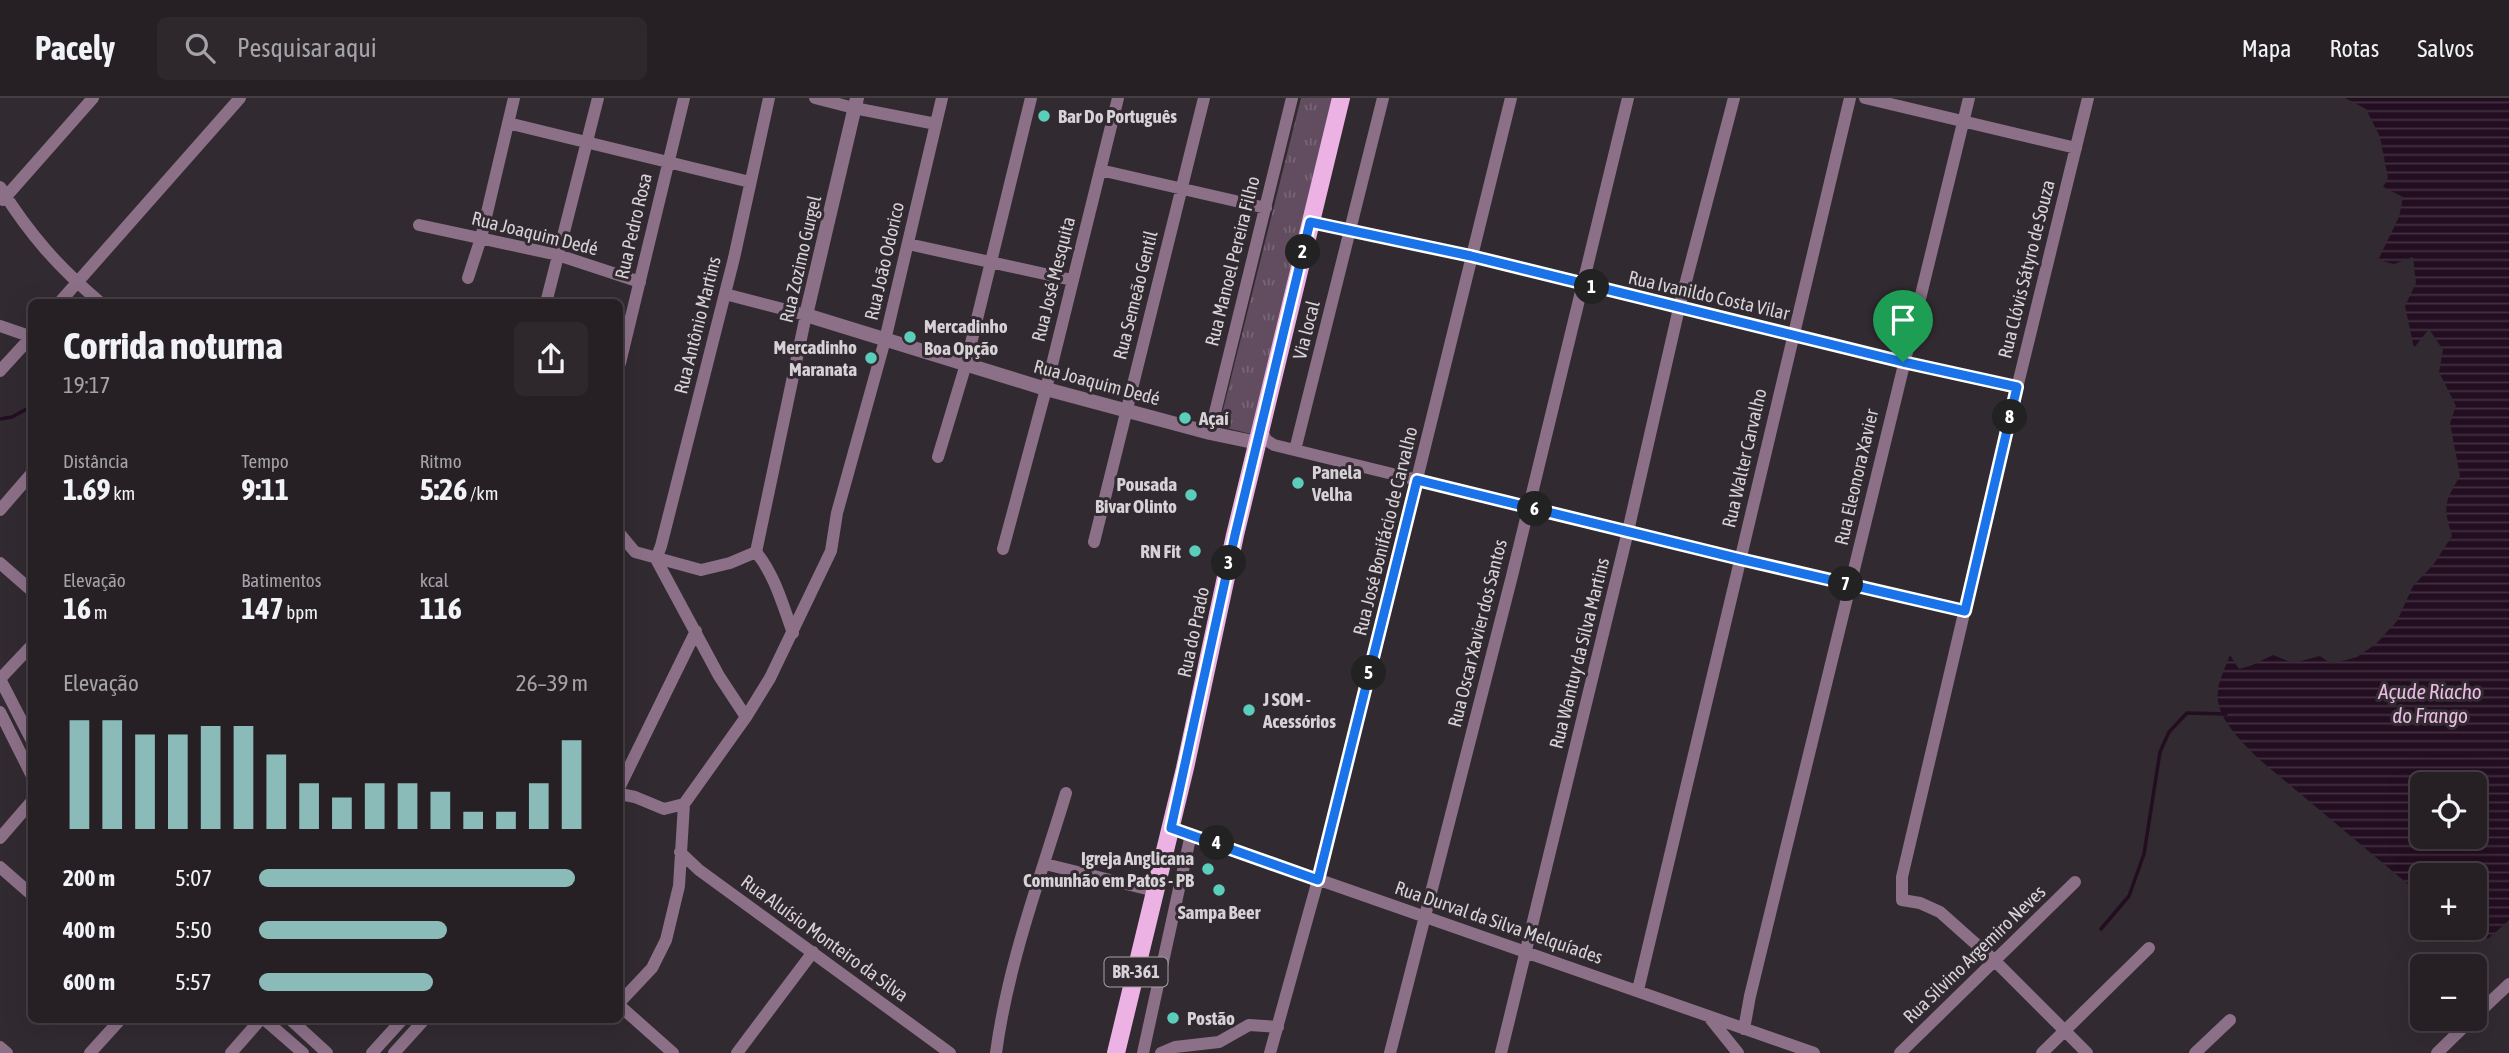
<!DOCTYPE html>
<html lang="pt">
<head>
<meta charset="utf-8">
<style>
	body { margin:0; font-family:"Asap Condensed",sans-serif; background:#2e282d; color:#f1f3f6; height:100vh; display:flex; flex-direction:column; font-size:26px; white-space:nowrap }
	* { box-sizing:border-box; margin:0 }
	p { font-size:23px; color:#a4a3a7 }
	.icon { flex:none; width:38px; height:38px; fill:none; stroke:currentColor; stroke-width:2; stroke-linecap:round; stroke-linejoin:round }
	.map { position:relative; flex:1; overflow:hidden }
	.drawer { position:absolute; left:28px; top:201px; width:595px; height:724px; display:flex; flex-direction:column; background:#262025; border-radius:10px; box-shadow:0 7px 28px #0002,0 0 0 2px #423e42 }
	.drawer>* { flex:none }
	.tools { position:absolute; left:2410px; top:674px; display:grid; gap:14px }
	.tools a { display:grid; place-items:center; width:77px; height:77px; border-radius:10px; background:#262025; box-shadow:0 7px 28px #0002,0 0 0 2px #423e42; font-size:35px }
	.pin { position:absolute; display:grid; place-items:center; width:60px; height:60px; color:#fff; margin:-72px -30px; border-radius:50% 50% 50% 0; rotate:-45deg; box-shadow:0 0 7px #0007 }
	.pin .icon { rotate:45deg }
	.km { position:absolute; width:35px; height:35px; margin:-18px; border-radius:50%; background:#222; color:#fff; font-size:19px; line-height:35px; text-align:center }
	.round { display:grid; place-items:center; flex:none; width:74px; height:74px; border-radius:10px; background:#2e282d }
	.summary { display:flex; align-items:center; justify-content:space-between; height:119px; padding:0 35px }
	h1 { font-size:38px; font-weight:700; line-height:52px }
	.figures { display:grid; grid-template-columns:repeat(3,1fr); gap:10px; height:119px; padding:7px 35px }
	.figures div { display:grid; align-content:center }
	.figures b { font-size:30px; font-weight:700 }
	.figures small { font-size:19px; font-weight:400 }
	.figures p { font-size:19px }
	.chart { height:196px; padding:14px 35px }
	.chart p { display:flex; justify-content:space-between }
	.chart svg { width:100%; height:126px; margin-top:7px; stroke:#8bbbb9; stroke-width:6 }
	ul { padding:0 35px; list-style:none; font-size:23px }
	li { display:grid; grid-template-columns:112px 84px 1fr; align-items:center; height:52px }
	li i { height:18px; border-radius:9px; background:#8bbbb9 }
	header { display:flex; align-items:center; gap:42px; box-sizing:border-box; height:98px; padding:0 35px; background:#262025; border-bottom:2px solid #423e42 }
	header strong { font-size:33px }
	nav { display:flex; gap:38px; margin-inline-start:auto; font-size:24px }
	.search { width:490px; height:63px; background:#2e282d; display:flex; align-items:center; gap:18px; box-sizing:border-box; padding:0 24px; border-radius:10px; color:#a4a3a7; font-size:26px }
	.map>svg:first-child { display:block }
	.park { fill:url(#park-tufts) }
	.water { fill:url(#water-rules); fill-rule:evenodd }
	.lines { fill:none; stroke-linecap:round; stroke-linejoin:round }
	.stream { stroke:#230e21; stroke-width:3.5 }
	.minor { stroke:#8c7088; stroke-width:12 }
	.tertiary { stroke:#8c7088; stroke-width:14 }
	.primary { stroke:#ebb2e3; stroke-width:18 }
	.route-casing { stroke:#fff; stroke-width:14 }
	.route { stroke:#1a73e8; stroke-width:9 }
	.poi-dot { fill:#5bcebb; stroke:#322a31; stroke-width:2.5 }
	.labels { text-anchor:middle; stroke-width:6; stroke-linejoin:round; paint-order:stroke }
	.shield { fill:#322a31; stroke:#a6a0a4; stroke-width:2 }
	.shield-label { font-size:18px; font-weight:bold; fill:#d7d2d6 }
	.poi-label { font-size:19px; font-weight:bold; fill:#d7d2d6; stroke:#322a31; text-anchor:start }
	.street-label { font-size:19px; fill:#d7d2d6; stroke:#322a31 }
	.water-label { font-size:21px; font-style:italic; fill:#ebbbe4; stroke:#322a31 }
</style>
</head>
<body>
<header>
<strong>Pacely</strong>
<div class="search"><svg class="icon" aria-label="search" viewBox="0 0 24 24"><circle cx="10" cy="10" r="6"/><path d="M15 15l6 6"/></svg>Pesquisar aqui</div>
<nav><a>Mapa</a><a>Rotas</a><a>Salvos</a></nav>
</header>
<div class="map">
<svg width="2509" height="955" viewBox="0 0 2509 955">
	<defs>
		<pattern id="park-tufts" width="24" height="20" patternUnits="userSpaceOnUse" patternTransform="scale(1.75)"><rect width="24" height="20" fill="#624c5f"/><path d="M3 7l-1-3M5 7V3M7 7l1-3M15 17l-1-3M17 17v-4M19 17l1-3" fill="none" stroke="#786575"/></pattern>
		<pattern id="water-rules" width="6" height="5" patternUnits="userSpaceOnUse" patternTransform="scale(1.75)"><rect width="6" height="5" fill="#230e21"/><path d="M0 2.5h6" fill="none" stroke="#423040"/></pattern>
	</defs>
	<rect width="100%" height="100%" fill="#322a31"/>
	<path class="park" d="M1301,0H1334L1251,336L1219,328Z"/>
	<path class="water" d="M2345,0H2509V822L2489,840L2474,842L2459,830H2474V777H2422V798L2260,662C2243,645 2214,619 2218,593C2219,581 2226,568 2230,557L2239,571L2250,568L2273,557L2293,565L2320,558L2331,566L2357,559L2376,546L2397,523L2413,488L2433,467L2452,438C2443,408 2444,405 2460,378L2450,325L2456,308L2439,274L2443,252L2429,231L2414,250L2405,208L2416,185L2413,159L2394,166L2378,162L2399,119L2403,99L2383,89L2388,80L2380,39L2366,11ZM2474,686V738H2422V686Z"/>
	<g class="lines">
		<path class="stream" d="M0,321L12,319L32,308
			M2101,831L2129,798L2144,756L2160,654L2169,634L2187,615L2226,616"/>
		<path class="minor" d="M815,0L854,10L936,26
			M1865,0L2076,50
			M508,25L750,84
			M1100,72L1266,110
			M0,89C29,136 59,170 101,205
			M3,102L93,0
			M1310,124L1471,158L1903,264L2017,290
			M419,127L558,157L640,184
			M908,146L1072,182
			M468,180L481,140L514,0
			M725,196L806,217L756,454
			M59,205L240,0
			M546,205L598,0
			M0,228L32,239
			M620,265L684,0
			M0,273L32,238
			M1261,331L1266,342L1274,347L1740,461L1965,513
			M1210,335L1292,0
			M1295,352L1383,0
			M938,359L966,266L1031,0
			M0,412L32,375
			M620,436L635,454L701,472L730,465L756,454
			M1094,444L1204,0
			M1003,451L1046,291L1118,0
			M756,454C775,477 783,508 793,535
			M0,465L32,493
			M32,547L0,581L32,643
			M0,614L32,678
			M746,619L719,578L656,461L661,448L734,160L769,0
			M620,688L696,533
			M620,696L635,699L664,711L684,706
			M1171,730L1814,955
			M0,740L32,703
			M680,754L699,772L950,955
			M1045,766L1155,793
			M0,769L32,797
			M1638,892L1850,0
			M620,904L652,870L666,842L679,788L684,706L746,619L770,580L831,453L837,415L885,242L942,0
			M620,908L673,955
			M1709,919L1738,955
			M2474,919L2509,886
			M265,922L303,955
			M291,922L327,955
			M1744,931L1750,898L1969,0
			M0,949L7,955
			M90,955L120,922
			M231,955L260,922
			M372,955L402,922
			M394,955L424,922
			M737,955L813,854
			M996,955C1008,865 1040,781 1066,695
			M1143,955L1191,736
			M1161,955L1175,949L1219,944L1249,927L1278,929
			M1270,955L1318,782L1511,0
			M1390,955L1512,478L1628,0
			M1501,955L1628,433L1679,210L1734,0
			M1900,955L2075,784
			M2042,955L2149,850
			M2087,955L1995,863L1940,814L1920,805L1902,802V779L2017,290L2088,0
			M2195,955L2230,922
			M2437,955L2473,920"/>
		<path class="tertiary" d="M857,0L806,217L1046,291L1210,335L1258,345"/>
		<path class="primary" d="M1116,955L1185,670L1235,437L1341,0"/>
	</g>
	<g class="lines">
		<g class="route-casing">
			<path id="route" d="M1310,124L1471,158L1903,264L2017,289L1965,513L1740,461L1417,382L1318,782L1171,730L1235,437Z"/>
		</g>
		<use href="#route" class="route"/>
	</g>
	<g class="poi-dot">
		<circle cx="1044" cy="18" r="7"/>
		<circle cx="910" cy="239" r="7"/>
		<circle cx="871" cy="260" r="7"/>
		<circle cx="1185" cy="320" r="7"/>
		<circle cx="1298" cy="385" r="7"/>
		<circle cx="1191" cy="397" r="7"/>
		<circle cx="1195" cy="453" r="7"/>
		<circle cx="1249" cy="612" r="7"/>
		<circle cx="1208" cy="771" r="7"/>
		<circle cx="1219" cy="792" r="7"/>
		<circle cx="1173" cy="920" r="7"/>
	</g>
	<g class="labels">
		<rect class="shield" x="1104.5" y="859.5" width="63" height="29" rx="5"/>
		<g class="shield-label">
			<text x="1136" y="880">BR-361</text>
		</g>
		<g class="poi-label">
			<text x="1058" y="25">Bar Do Português</text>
			<text x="924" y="235">Mercadinho<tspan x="924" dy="22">Boa Opção</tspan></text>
			<text x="857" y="256" text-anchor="end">Mercadinho<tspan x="857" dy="22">Maranata</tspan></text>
			<text x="1199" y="327">Açaí</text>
			<text x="1312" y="381">Panela<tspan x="1312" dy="22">Velha</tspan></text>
			<text x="1177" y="393" text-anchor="end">Pousada<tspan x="1177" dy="22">Bivar Olinto</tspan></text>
			<text x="1181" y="460" text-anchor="end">RN Fit</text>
			<text x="1263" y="608">J SOM -<tspan x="1263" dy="22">Acessórios</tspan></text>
			<text x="1194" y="767" text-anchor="end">Igreja Anglicana<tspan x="1194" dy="22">Comunhão em Patos - PB</tspan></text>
			<text x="1219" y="821" text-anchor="middle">Sampa Beer</text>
			<text x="1187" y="927">Postão</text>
		</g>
		<g class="street-label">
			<text transform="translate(633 128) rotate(-77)" y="7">Rua Pedro Rosa</text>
			<text transform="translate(535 135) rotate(14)" y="7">Rua Joaquim Dedé</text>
			<text transform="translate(800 161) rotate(-77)" y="7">Rua Zozimo Gurgel</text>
			<text transform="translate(884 163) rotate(-77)" y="7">Rua João Odorico</text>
			<text transform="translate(1232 163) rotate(-76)" y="7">Rua Manoel Pereira Filho</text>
			<text transform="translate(2026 171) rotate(-76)" y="7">Rua Clóvis Sátyro de Souza</text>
			<text transform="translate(1053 181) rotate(-76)" y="7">Rua José Mesquita</text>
			<text transform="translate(1135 197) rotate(-76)" y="7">Rua Semeão Gentil</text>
			<text transform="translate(1709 197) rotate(13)" y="7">Rua Ivanildo Costa Vilar</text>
			<text transform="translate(697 227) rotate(-76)" y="7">Rua Antônio Martins</text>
			<text transform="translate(1306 232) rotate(-76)" y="7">Via local</text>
			<text transform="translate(1097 284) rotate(15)" y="7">Rua Joaquim Dedé</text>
			<text transform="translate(1744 360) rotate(-77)" y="7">Rua Walter Carvalho</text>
			<text transform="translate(1856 379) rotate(-77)" y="7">Rua Eleonora Xavier</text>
			<text transform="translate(1385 433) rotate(-76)" y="7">Rua José Bonifácio de Carvalho</text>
			<text transform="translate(1193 534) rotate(-78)" y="7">Rua do Prado</text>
			<text transform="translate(1477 535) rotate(-76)" y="7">Rua Oscar Xavier dos Santos</text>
			<text transform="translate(1579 555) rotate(-76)" y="7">Rua Wantuy da Silva Martins</text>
			<text transform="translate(1499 824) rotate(19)" y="7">Rua Durval da Silva Melquíades</text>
			<text transform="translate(825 840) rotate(36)" y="7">Rua Aluísio Monteiro da Silva</text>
			<text transform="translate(1974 856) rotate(-44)" y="7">Rua Silvino Argemiro Neves</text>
		</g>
		<g class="water-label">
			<text x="2430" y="601">Açude Riacho<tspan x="2430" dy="24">do Frango</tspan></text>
		</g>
	</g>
</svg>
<div class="tools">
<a><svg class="icon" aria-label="locate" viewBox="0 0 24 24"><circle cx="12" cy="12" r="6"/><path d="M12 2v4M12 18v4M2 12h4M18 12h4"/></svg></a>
<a>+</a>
<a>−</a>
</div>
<div class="pin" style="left:1903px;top:264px;background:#1e9e55"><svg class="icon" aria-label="arrive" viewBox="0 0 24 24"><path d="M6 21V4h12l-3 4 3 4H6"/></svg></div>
<b class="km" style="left:1592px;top:189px">1</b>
<b class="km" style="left:1303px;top:154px">2</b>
<b class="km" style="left:1229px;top:465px">3</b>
<b class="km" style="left:1217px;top:745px">4</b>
<b class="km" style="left:1369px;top:575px">5</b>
<b class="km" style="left:1535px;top:411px">6</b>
<b class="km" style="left:1846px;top:486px">7</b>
<b class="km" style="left:2010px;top:319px">8</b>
<section class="drawer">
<div class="summary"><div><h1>Corrida noturna</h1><p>19:17</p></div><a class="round"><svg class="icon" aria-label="share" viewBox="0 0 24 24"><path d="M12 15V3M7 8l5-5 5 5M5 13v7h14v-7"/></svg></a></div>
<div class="figures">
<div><p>Distância</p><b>1.69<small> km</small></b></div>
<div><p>Tempo</p><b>9:11</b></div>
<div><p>Ritmo</p><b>5:26<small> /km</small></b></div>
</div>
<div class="figures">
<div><p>Elevação</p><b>16<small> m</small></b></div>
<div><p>Batimentos</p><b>147<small> bpm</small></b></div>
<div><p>kcal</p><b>116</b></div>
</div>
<div class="chart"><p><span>Elevação</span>26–39 m</p>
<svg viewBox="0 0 160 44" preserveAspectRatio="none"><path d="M5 44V6M15 44V6M25 44V11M35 44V11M45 44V8M55 44V8M65 44V18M75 44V28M85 44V33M95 44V28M105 44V28M115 44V31M125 44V38M135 44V38M145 44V28M155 44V13"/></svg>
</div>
<ul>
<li><b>200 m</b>5:07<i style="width:96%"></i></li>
<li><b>400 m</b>5:50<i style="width:57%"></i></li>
<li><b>600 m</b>5:57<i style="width:53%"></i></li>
</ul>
</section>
</div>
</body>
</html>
